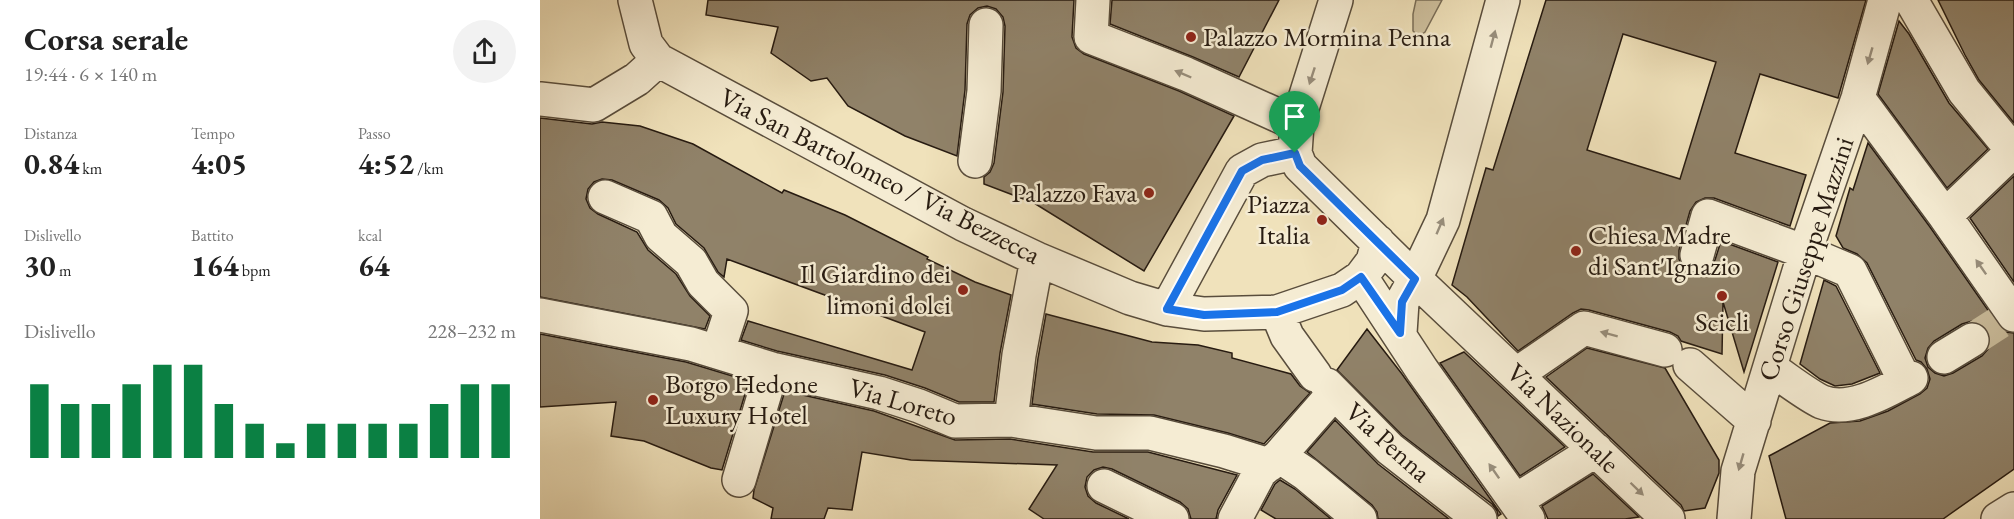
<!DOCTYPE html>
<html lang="it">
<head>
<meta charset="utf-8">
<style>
	body { margin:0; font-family:"EB Garamond",serif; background:#f2f2f2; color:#222; height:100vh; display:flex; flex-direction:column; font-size:22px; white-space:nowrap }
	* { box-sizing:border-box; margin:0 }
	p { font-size:20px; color:#767676 }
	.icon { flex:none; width:33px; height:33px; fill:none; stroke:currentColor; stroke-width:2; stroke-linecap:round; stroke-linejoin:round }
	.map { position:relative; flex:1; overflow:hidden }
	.panel { display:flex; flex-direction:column; background:#fff; width:540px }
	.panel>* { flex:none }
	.pin { position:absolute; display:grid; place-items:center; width:51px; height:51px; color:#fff; margin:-62px -26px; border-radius:50% 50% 50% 0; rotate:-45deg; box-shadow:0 0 6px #0007 }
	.pin .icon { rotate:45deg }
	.round { display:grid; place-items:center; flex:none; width:63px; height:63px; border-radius:32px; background:#f2f2f2 }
	.overview { display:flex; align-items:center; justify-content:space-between; height:102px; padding:0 24px }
	h1 { font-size:33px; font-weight:700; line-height:45px }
	.figures { display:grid; grid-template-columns:repeat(3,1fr); gap:9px; height:102px; padding:6px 24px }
	.figures div { display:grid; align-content:center }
	.figures b { font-size:30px; font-weight:700 }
	.figures small { font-size:16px; font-weight:400 }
	.figures p { font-size:16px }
	.chart { height:168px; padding:12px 24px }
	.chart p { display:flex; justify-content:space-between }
	.chart svg { width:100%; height:108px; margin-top:6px; stroke:#0b8043; stroke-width:6 }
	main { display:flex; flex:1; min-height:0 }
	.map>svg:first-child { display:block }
	.green { fill:#cec09e; stroke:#7a6e58; stroke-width:1.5 }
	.building { fill:#908269; stroke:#271b11; stroke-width:1.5; fill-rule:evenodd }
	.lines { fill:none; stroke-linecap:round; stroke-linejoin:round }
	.minor-tunnel { stroke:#c8ba99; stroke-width:33; stroke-dasharray:33 16; stroke-linecap:butt }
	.minor-casing { stroke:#594d3c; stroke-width:36 }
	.minor { stroke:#f5ecd3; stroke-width:33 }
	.oneway { fill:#988e7c }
	.route-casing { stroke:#fff; stroke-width:12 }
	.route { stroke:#1a73e8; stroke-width:8 }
	.poi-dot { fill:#8f2418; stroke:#f5ecd3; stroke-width:2 }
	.labels { text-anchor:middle; stroke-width:5; stroke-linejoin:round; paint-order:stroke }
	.poi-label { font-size:27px; fill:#271b11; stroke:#f5ecd3; text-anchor:start }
	.street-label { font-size:27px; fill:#271b11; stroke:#f5ecd3 }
</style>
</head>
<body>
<main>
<section class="panel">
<div class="overview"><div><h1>Corsa serale</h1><p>19:44 · 6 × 140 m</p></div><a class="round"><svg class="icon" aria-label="share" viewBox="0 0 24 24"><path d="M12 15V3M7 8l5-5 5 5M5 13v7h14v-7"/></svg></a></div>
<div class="figures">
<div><p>Distanza</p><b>0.84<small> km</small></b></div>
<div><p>Tempo</p><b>4:05</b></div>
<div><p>Passo</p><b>4:52<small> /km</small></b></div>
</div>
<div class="figures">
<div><p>Dislivello</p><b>30<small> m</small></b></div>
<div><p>Battito</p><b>164<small> bpm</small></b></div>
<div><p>kcal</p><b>64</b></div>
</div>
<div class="chart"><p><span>Dislivello</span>228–232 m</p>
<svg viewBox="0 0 160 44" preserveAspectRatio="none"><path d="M5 44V14M15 44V22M25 44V22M35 44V14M45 44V6M55 44V6M65 44V22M75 44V30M85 44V38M95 44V30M105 44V30M115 44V30M125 44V30M135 44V22M145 44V14M155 44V14"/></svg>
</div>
</section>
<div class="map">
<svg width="1474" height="519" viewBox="0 0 1474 519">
	<rect width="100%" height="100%" fill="#f0e2bb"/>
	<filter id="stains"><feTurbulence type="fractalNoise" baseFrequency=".00333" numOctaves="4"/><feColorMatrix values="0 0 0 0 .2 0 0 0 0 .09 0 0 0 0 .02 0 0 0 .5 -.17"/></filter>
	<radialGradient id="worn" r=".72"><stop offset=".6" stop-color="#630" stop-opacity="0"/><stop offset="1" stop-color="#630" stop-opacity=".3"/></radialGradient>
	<path class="green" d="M876,0H902L885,32L879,36L873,31V14Z"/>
	<path class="building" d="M168,0H534L532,37L536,48L544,54L639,91L694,116L604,271L494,203L444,184V177L450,172L454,163L463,92L465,26L463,17L456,9L447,6L438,8L430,15L427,24L425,90L417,156L365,136L308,106L287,78L271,81L231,53L238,27L166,15Z
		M572,0H739L699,77L653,57L570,24Z
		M1006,0H1326L1298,98L1220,74L1195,153L1266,175L1250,226L1174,198H1165L1156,202L1150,211L1139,250V259L1143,268L1151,273H1162L1170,268L1175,260L1181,241L1238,262L1204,372L1183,302L1182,354L1141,341L1138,336L1130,332L1049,310L1041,309L1033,313L978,351L927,297L912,285L946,168L953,170ZM1083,34L1176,62L1140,179L1047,150Z
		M1398,0H1474V123L1439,80L1425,55Z
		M1359,21L1369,34L1409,103L1448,149L1407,188L1338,94Z
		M0,118L52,124L62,122L100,126L153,144L242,193L244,190L305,215L388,257L387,259L435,282L471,295L460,353L454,402H419L385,388L345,375L237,351L201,340L208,321L372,370L385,332L187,259L184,277L178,272L164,248L136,224L128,208L119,200L72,180L62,179L54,182L48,189L46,199L50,208L58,214L97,232L108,250L136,274L150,296L170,316L165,329L0,297Z
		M1328,143L1390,227L1459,326L1466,332L1474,333V469L1403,519H1246L1229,456L1290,423L1320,421L1348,411L1380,394L1387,388L1390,379L1387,369L1381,362L1376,360L1327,263L1317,254L1303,248L1296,236L1310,188L1313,190ZM1432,321L1441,324L1448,331L1451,340L1448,349L1442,356L1413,373L1404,376L1395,373L1388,367L1385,358L1388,348L1394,341L1422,324Z
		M1474,176V282L1430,218Z
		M1284,280L1296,286L1340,373L1312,384L1295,386L1280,379L1260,364Z
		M506,314L612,342L658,345L692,353V358L751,374L760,386L770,393L724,444L688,433L614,415L557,414L492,404L498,358Z
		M827,329L862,374L961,514L958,516L957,511L952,504L862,435L797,370Z
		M0,334L146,362L209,381L182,470L171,468L104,441L71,436L76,402L0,407Z
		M1047,348L1125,368L1179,460V473L1165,508L1144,511L1141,505L1006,377Z
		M924,352L1025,447L980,476L900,363Z
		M245,391L334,411L415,440L470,439L553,452H608L697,475L678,510L676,519H651L648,509L640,502L572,469L563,467L554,470L547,477L545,487L548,496L556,503L589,519H504L489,509L517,465L371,460L322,452L312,510L288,508L284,519H231L233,508L213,498L214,490Z
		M795,420L838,464L909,519H838L837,512L832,505L767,452Z
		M1053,474L1099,517L1085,519H1008L1002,506Z
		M740,480L755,489L791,519H736L721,510L735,484Z"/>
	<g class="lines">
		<path class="minor-tunnel" d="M1432,340L1460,322"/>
		<g class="minor-casing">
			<path id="minor" d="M95,0L106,44L118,60L423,224L497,259L590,298L627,309L664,314L737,312L802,290L821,277L833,261L838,242
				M553,0L551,37L646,74L757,124
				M796,0L757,124L755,153L760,166L875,279L1128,519
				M1371,0L1424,91L1473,151L1405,216
				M1318,98L1405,216L1474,315
				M0,99L54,105L97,79L118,60
				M435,161L444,91L446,25
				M65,197L111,217L121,236L151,262L163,283L191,311L178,351
				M1157,255L1168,216L1265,252L1310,271L1365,381
				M821,277L882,370L988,519
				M627,309L702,171L722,160L755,153
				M737,312L747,336L775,375
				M0,315L151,344L232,369L339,393L379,406L415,421L471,420L556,433H610L684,451L729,465
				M860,333L862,302L875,279L903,220L963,0
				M1404,357L1432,340
				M1150,365L1214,421
				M1230,368C1244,377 1268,396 1282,402C1311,413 1346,391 1371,378
				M977,374L1044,328L1125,350
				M787,385L850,449L940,519
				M471,420L479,355L497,259
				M739,456L766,474L820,519
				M199,480L232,369
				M564,486L632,519
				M988,493L1056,450
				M695,519L720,472L739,456L794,393
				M1194,519L1198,471L1265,252L1318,98L1345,0
				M1458,519L1474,509"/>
		</g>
		<use href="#minor" class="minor"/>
	</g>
	<defs><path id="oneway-solid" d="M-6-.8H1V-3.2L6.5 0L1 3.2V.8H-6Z" transform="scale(1.5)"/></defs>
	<g class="oneway">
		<use href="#oneway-solid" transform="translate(953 39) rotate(-75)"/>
		<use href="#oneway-solid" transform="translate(1330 56) rotate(106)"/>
		<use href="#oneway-solid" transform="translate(643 74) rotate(-157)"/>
		<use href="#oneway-solid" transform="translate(772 76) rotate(108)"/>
		<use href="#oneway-solid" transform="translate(900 226) rotate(-67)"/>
		<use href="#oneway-solid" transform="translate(1441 267) rotate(-125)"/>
		<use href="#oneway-solid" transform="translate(1069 334) rotate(-165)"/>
		<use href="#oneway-solid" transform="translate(1201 462) rotate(106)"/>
		<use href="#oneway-solid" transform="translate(954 471) rotate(-125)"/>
		<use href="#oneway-solid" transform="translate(1097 489) rotate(44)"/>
	</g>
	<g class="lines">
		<g class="route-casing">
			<path id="route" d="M755,153L760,166L875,279L862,302L860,333L821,277L802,290L737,312L664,315L627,309L702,171L722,160Z"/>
		</g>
		<use href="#route" class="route"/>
	</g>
	<g class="poi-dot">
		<circle cx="651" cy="37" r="6"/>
		<circle cx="609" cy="193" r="6"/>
		<circle cx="782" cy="220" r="6"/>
		<circle cx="1036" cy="251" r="6"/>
		<circle cx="423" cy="290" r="6"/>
		<circle cx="1182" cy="296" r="6"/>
		<circle cx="113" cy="400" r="6"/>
	</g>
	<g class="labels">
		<g class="poi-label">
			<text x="663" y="46">Palazzo Mormina Penna</text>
			<text x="597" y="202" text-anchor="end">Palazzo Fava</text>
			<text x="770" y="213" text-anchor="end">Piazza<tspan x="770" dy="31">Italia</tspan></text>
			<text x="1048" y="244">Chiesa Madre<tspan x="1048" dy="31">di Sant'Ignazio</tspan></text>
			<text x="411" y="283" text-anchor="end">Il Giardino dei<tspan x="411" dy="31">limoni dolci</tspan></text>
			<text x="1182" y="331" text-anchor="middle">Scicli</text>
			<text x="125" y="393">Borgo Hedone<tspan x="125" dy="31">Luxury Hotel</tspan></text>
		</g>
		<g class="street-label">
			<text transform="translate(340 176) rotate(27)" y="9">Via San Bartolomeo / Via Bezzecca</text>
			<text transform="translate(1266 259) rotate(-72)" y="9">Corso Giuseppe Mazzini</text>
			<text transform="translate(363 402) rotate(16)" y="9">Via Loreto</text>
			<text transform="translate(1023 418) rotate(44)" y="9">Via Nazionale</text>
			<text transform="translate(848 442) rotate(42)" y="9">Via Penna</text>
		</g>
	</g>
	<rect width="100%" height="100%" filter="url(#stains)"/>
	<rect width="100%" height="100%" fill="url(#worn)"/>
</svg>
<div class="pin" style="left:755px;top:153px;background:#1e9e55"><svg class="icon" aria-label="arrive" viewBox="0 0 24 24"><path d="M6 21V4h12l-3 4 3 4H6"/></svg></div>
</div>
</main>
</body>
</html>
